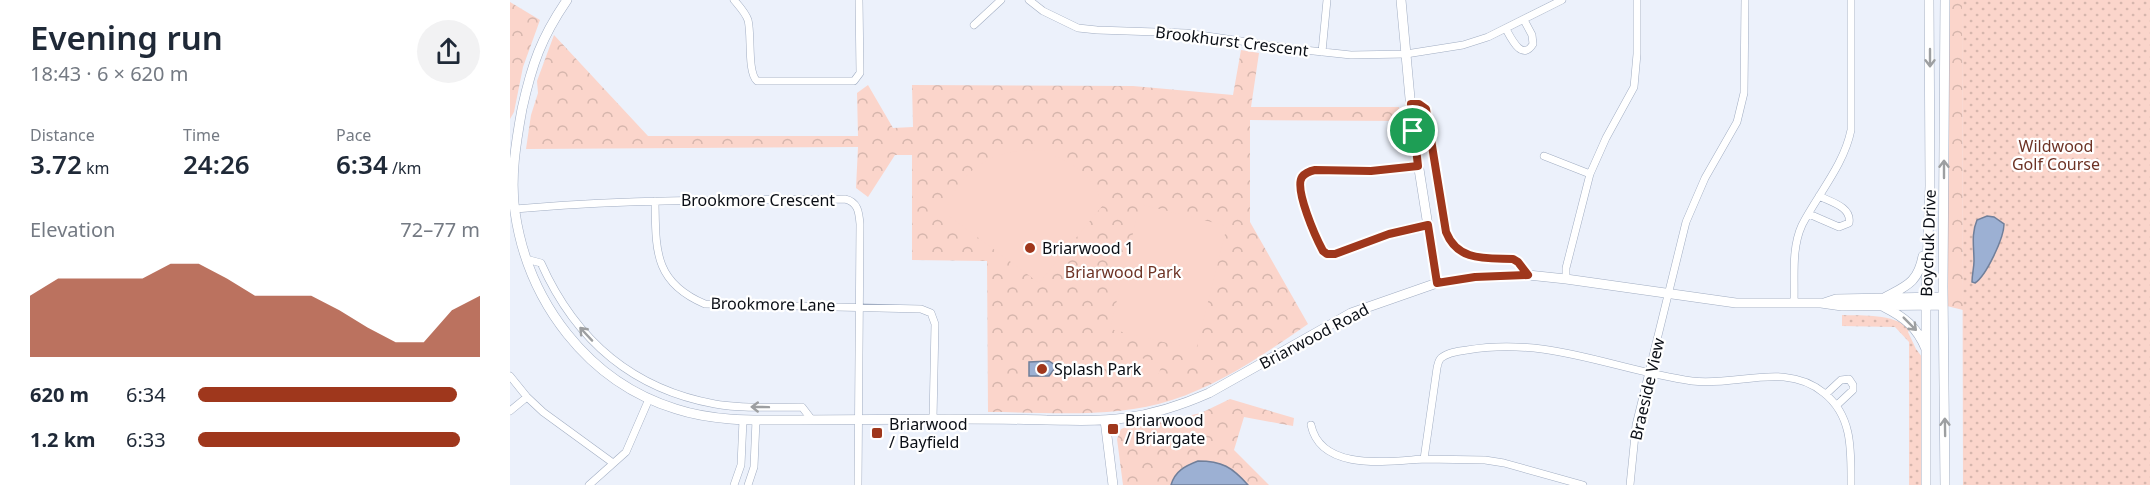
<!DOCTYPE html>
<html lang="en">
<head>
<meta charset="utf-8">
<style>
	body { margin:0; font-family:"Noto Sans",sans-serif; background:#f2f2f3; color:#1f2937; height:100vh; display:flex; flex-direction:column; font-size:22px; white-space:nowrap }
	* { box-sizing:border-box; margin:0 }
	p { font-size:20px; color:#747a83 }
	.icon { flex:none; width:33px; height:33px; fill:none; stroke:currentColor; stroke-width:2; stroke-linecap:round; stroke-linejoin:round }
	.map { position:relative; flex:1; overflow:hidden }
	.side { display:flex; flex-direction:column; background:#fff; width:510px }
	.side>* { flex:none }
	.pin { position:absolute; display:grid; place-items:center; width:51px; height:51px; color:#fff; margin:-26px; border:3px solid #fff; border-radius:50%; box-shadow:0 2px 6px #0007 }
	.round { display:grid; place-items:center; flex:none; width:63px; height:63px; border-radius:32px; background:#f2f2f3 }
	.head { display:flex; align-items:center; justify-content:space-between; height:102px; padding:0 30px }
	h1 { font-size:33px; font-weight:600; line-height:45px }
	.metrics { display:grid; grid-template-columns:repeat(3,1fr); gap:9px; height:102px; padding:6px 30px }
	.metrics div { display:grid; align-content:center }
	.metrics b { font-size:26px; font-weight:600 }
	.metrics small { font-size:16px; font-weight:400 }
	.metrics p { font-size:16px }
	.chart { height:168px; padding:12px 30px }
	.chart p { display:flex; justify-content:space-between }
	.chart svg { width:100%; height:108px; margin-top:6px; fill:#9f371c; opacity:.7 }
	ul { padding:0 30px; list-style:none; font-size:20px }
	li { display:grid; grid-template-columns:96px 72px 1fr; align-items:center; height:45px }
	li i { height:15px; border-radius:8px; background:#9f371c }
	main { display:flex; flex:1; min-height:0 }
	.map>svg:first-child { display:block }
	.grass { fill:url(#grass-dots) }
	.forest { fill:url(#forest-crowns) }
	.garden { fill:#fbd5cb }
	.water { fill:#9cb0d3; stroke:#707f9a; stroke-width:1.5 }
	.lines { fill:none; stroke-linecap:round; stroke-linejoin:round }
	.street-casing { stroke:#a1adc2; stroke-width:8 }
	.secondary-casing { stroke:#a1adc2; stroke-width:10 }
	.street { stroke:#fff; stroke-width:7 }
	.secondary { stroke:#fff; stroke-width:9 }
	.oneway { stroke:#9d9fa1 }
	.route-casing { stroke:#fff; stroke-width:12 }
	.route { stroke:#9f371c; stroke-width:8 }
	.poi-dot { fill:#9f371c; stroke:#fff; stroke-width:2 }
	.labels { text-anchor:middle; stroke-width:4.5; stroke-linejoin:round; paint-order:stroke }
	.street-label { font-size:16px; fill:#0a0e15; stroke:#fff }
	.park-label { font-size:16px; fill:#6d3325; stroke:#fff }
	.poi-label { font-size:16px; fill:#0a0e15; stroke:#fff; text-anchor:start }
</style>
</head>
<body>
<main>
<section class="side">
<div class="head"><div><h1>Evening run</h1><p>18:43 · 6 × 620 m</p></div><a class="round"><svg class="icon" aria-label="share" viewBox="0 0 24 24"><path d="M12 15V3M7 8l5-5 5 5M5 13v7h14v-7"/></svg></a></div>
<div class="metrics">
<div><p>Distance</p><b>3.72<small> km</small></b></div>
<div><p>Time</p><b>24:26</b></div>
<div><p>Pace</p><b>6:34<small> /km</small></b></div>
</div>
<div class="chart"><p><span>Elevation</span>72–77 m</p>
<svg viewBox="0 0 160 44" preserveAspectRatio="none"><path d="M0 44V19L10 12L20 12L30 12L40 12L50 6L60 6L70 12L80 19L90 19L100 19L110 25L120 32L130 38L140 38L150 25L160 19V44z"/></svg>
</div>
<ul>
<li><b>620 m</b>6:34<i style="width:92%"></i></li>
<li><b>1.2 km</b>6:33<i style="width:93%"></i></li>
</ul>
</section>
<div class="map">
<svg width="1640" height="485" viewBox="0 0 1640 485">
	<defs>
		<pattern id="grass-dots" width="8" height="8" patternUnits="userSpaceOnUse" patternTransform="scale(1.5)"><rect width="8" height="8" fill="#fbd5cb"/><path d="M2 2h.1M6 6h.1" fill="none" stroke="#d6b6ad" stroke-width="1.8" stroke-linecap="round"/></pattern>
		<pattern id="forest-crowns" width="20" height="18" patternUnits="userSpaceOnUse" patternTransform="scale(1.5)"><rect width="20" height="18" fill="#fbd5cb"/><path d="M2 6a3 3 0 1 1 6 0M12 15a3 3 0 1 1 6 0" fill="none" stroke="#d6b6ad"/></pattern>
	</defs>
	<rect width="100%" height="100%" fill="#ecf1fb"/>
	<path class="grass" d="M1452,0H1640V485H1453Z
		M1332,315C1355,316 1381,313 1400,329L1398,332L1406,349L1412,357V485H1399V342L1385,327L1332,326Z"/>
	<path class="forest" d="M1432,0H1452L1453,310L1433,305Z
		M0,2L30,20L13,67L4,112L0,119Z
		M44,35L138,136H348L347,93L358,85L383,128L403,127L402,85L623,86L723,95L731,50L749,53L741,107H889L891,121L740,120V222L798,324C756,353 711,384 662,400C604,419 538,412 478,412L477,261L402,260V155H385L358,197L346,188L348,147L16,149L21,115L28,93L27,81Z
		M720,399L784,418L783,426L734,417L724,450L759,485H613L607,439L611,429L616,427L631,426L691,413Z"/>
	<path class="garden" d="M529,150C564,163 579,169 593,205L529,283L435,213C444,183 468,158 501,152C510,151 520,151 529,150Z
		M630,204L717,226L686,350L600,329Z
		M618,354L652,364L646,382L613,372Z"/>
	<path class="water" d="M1477,216L1484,217L1494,224C1494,238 1476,276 1465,283L1462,282C1462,274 1464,268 1464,261C1464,247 1461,234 1467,220Z
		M539,361L545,365V368L539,376H519V362Z
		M688,461C712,461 722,467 738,485H661C665,471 675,466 688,461Z"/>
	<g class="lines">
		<g class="street-casing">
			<path id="street" d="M224,0C229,6 235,12 238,20C242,35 237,72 247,81H344L350,73L349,0
				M519,0L533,11L568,28L587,30L676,33L785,49L841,55L896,54L953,45L978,37L1052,0
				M464,25L491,0
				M996,29C1001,38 1012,62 1023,44L1022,35L1014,20
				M812,52L817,0
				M901,104H909L916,109L936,232C947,262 976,258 1003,259L1008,262L1018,275
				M1034,156L1080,174
				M908,166L861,171L805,170C801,171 795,173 792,177C784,189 807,238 813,251L817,254H825L879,234L918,225
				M145,201C146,249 143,282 195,304L411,309L421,313L425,324L423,419
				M5,209C115,199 225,200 335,199C348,202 349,212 350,224L348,485
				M1299,214L1329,227L1339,223C1342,207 1321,202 1309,196
				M16,259L31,263C65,339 122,389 205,404C233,409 264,407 292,407L302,420
				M1056,279V268L1080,174L1096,138L1124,87L1127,54V0
				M1284,303C1285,277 1281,249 1292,225C1308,194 1334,165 1341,130V0
				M0,376L17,397L33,412L103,463
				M1316,394L1331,380L1339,379L1343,385V390L1327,405
				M0,411L17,397
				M801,425C811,472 879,461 914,459
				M79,485L116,452L139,399
				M224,485L231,465L233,420
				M238,485L244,467L246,420
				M1073,485L994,463L975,460L914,459L926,375C927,369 927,362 931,358C938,352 949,351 957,350C1039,336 1103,370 1182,381C1227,387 1275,361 1314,393C1343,416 1341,451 1341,485
				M1120,485L1126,425L1176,222L1195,178L1227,122L1234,93L1235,0"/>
		</g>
		<g class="secondary-casing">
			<path id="secondary" d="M57,0C31,38 22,64 12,109C6,142 0,178 5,212C18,302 78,382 166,409C206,422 248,420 289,420C339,420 389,419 439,419C472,419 504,419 537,420C563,420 589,422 615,418C644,414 672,405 699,393L841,313L927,283L965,277L1018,275L1056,279L1226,303H1311L1332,306L1433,305
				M891,0L903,131L927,283
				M1435,0L1433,287L1435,485
				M1374,298C1396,286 1408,283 1413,256
				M1314,303L1326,299L1433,297
				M1374,307C1394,317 1407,327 1416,349
				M595,420L603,485
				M1416,485V297L1420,186L1419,0"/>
		</g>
		<use href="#street" class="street"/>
		<use href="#secondary" class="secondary"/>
	</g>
	<defs><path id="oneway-shaft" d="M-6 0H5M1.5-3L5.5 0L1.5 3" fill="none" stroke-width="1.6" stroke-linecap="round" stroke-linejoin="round" transform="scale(1.5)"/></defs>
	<g class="oneway">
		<use href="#oneway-shaft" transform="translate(1420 58) rotate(90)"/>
		<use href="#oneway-shaft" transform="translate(1434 169) rotate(-90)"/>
		<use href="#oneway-shaft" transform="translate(1400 324) rotate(45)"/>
		<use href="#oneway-shaft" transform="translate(76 334) rotate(-133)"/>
		<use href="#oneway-shaft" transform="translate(250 407) rotate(-179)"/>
		<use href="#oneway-shaft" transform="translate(1435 427) rotate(-91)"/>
	</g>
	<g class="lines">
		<g class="route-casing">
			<path id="route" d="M901,104H909L916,109L936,232C948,262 976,258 1003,259L1008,262L1018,275L965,277L927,283L918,225L879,234L825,254H817L813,251C806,238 784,189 792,177C795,173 800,171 805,170L861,171L908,166Z"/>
		</g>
		<use href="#route" class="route"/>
	</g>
	<g class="poi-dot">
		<circle cx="520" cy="248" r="6"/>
		<circle cx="532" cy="369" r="6"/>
		<rect x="597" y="423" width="12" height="12" rx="3"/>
		<rect x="361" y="427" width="12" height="12" rx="3"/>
	</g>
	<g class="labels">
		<g class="street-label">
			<text transform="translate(722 41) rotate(7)" y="6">Brookhurst Crescent</text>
			<text x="248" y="206">Brookmore Crescent</text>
			<text transform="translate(1418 243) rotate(-88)" y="6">Boychuk Drive</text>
			<text transform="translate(263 304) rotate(1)" y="6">Brookmore Lane</text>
			<text transform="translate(804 336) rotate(-28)" y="6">Briarwood Road</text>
			<text transform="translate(1137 389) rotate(-77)" y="6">Braeside View</text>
		</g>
		<g class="park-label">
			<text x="1546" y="152">Wildwood<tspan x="1546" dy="18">Golf Course</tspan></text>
			<text x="613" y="278">Briarwood Park</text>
		</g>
		<g class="poi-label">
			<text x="532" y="254">Briarwood 1</text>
			<text x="544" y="375">Splash Park</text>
			<text x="615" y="426">Briarwood<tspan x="615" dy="18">/ Briargate</tspan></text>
			<text x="379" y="430">Briarwood<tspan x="379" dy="18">/ Bayfield</tspan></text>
		</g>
	</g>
</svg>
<div class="pin" style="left:903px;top:131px;background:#1e9e55"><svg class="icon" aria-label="arrive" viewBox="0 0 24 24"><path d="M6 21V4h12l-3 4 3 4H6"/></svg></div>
</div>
</main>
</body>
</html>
